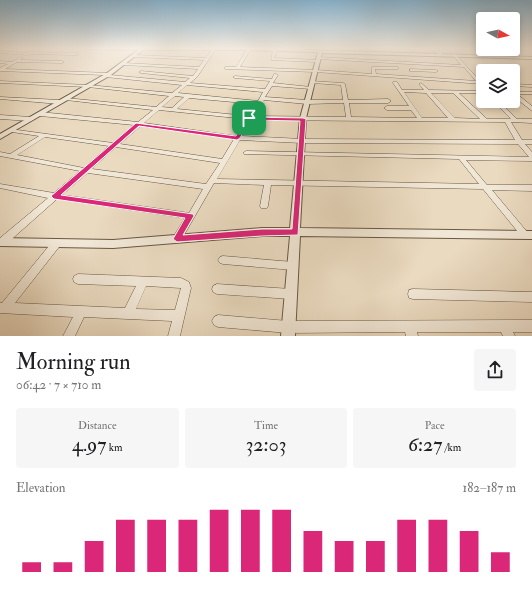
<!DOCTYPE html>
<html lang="en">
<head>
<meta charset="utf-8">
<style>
	body { margin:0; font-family:"IM FELL Double Pica",serif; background:#f6f6f6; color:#202124; height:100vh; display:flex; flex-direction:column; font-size:15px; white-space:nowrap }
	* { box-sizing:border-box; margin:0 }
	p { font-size:13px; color:#757577 }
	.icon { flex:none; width:22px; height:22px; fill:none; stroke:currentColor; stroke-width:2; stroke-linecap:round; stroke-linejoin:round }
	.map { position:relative; height:336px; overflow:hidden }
	.panel { display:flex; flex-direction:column; background:#fff; flex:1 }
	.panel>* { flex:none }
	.needle { width:26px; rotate:98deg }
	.fabs { position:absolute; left:476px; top:12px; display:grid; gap:8px }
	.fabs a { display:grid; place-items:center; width:44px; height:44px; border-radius:4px; background:#fff; box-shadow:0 2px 6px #0003; font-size:20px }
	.pin { position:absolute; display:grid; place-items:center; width:34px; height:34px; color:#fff; margin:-17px; border-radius:8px; box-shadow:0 2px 6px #0006 }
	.round { display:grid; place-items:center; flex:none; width:42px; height:42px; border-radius:4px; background:#f6f6f6 }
	.summary { display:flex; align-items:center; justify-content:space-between; height:68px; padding:0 16px }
	h1 { font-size:22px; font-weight:600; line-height:30px }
	.stats { display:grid; grid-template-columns:repeat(3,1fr); gap:6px; height:68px; padding:4px 16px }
	.stats div { display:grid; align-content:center; border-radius:4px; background:#f6f6f6; text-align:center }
	.stats b { font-size:20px; font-weight:600 }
	.stats small { font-size:11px; font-weight:400 }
	.stats p { font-size:11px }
	.chart { height:112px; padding:8px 16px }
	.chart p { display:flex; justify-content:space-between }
	.chart svg { width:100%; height:72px; margin-top:4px; stroke:#db2777; stroke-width:6 }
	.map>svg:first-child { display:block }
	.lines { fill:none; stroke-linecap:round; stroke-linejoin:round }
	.minor-casing { stroke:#695843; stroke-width:1 }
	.tertiary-casing { stroke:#695843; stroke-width:2 }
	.minor { fill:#f1e7d6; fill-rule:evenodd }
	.tertiary { fill:#f1e7d6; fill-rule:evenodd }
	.route { fill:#db2777; stroke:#fff; fill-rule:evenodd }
</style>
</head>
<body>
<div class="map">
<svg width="532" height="336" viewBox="0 0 532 336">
	<rect width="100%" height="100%" fill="#eadac0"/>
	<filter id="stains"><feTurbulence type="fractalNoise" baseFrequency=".005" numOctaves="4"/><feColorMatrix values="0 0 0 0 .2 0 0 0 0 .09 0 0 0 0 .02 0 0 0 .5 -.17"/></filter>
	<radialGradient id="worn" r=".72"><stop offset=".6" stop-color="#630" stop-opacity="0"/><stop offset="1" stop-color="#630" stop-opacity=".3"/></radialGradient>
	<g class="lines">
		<g class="minor-casing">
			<path id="minor" d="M213,48L216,49L197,77L190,83L265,89L270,81L235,78L233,77L235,76L272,79L274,74H276L278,75L273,83L311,87L313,88L311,89L272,86L265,97L307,100H343L341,85L312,83L310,82V81L343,83L345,84L348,100L388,99L391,101L388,103H349L351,117L417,118L411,110H387L384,108L387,106H409L393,83V82H397L402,90H424L419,84L421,83L429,90L483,91V93H459L487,119H511L493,101H499L517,119H532V123L511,122L522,140H532V144H525L532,152V161L466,160L487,185H532V191L492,190L528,233L529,235L528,237L525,239L522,237L483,189L271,185L268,206L267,208H261L260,206L264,185L214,183L180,242L177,243L174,242L172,239L185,218L57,199L4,246H0V238L48,198L0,188V184L54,193L80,171L0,156V152L10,154L39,136L12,132L10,131V129L113,143L134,125L40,116L37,114L40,112L138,122L153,110L66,100L64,99L66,98L156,107L169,96L88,87L0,83V81L88,85L172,93L182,85L106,77H104V75L0,71V68L8,64L0,63V61L12,62L21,57L23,58L20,60L62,61L64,62L62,63L17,62L5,69L109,73L111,74L110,75L185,82L190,78L141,73L139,72L141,71L193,76L198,69L124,65L122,64L124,63L199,67L204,60L134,57L132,56L134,55L206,58ZM187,85L263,92L258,101L178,93ZM404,92L426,93L448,118H422ZM431,93H453L480,119L455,118ZM175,96L184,97L172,108L162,107ZM189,98L256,104L248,116L177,109ZM264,100L307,104L344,103L346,117L254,116ZM159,110L246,119L236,136L144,123ZM252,120L505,122L515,140L302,139L242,136ZM141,126L234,139L222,159L120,144ZM45,137L109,146L84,168L17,155ZM240,140L302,143L518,144L529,157L246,151L243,153L244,154L459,159L479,184L217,179ZM116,147L220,163L206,184L92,169ZM88,173L203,189L189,213L62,195Z
				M248,48L251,49L240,67L316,70L372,74V67H398V69H375L376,74L476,81L464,67L318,59L316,58L318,57L461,65L453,55L455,54L481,82H483V84L316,72L225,69V67H236Z
				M334,48H338L340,53H338Z
				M430,48H434L443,54L440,55Z
				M275,49L277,50L274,58L318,60L320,61L318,62L271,60L273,50Z
				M0,51L28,53L30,52L77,53L79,54L77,55L30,54L28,55L0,53Z
				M410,69L436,70L438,71L436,72L411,71H410Z
				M513,84L532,85V87L513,86Z
				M513,92H532V94H517L532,106V111L513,96Z
				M0,97L60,100L63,102L60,104L0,99Z
				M0,115L31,117L34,119L31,121L0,119Z
				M56,240L59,241L61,244L59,247L15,303L125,308L136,286L78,284L74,282L73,279L74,276L78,274L181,278L189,282L191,288L180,336H168L172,321L84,317L75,336H63L73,317L0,313V303H2L53,241ZM146,286L181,288L175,310L136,309Z
				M223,256L293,262L296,263L298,266L296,269L293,270L223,264L220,263L218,260L220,257Z
				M217,284L291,289L295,290L296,294L295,298L291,299L217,294L213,292L212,289L213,286Z
				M413,289L532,292V302L413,299L409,298L408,294L409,290Z
				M218,315L288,321L532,320V332H513L515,336H503L501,332H417L418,336H406L405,332L288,333L218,327L214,325L212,321L214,317Z"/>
		</g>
		<g class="tertiary-casing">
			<path id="tertiary" d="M85,48H249L532,57V59L322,53L306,118L300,228L532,231V239L300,236L295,336H281L290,236H262L113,248L0,246V238L113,240L262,228H290L300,118L318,52L249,50H143L111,75L0,139V134L107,73L138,50L87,49Z"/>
		</g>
		<use href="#minor" class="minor"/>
		<use href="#tertiary" class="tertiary"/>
	</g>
	<linearGradient id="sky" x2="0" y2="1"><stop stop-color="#88b6d4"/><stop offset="0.51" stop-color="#f6eee3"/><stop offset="1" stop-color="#f6eee3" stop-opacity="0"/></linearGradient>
	<rect width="532" height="95" fill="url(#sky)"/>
	<path class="route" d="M247,117L303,118L306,119L298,235L262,236L177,242L173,239L185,218L54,199L51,196L136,123L236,136ZM251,120L300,121L292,229H262L183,235L194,216L193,214L61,195L139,126L237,140L240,138Z"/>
	<rect width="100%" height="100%" filter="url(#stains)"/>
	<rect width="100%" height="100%" fill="url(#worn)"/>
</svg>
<div class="fabs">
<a><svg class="needle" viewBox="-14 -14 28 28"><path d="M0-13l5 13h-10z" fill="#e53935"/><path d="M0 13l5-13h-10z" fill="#757577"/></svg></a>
<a><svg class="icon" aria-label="layers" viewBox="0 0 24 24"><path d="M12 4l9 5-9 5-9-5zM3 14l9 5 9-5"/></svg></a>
</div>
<div class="pin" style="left:249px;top:118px;background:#1e9e55"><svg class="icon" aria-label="arrive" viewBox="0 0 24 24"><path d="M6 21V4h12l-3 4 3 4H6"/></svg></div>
</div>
<section class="panel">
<div class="summary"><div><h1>Morning run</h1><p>06:42 · 7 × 710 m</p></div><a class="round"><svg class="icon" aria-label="share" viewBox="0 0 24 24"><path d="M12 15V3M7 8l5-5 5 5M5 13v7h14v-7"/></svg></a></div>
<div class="stats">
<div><p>Distance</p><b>4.97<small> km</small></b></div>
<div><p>Time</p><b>32:03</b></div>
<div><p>Pace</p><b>6:27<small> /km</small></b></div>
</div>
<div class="chart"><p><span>Elevation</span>182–187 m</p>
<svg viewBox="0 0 160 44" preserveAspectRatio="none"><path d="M5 44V38M15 44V38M25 44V25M35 44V12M45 44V12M55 44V12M65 44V6M75 44V6M85 44V6M95 44V19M105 44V25M115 44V25M125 44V12M135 44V12M145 44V19M155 44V32"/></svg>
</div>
</section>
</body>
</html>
